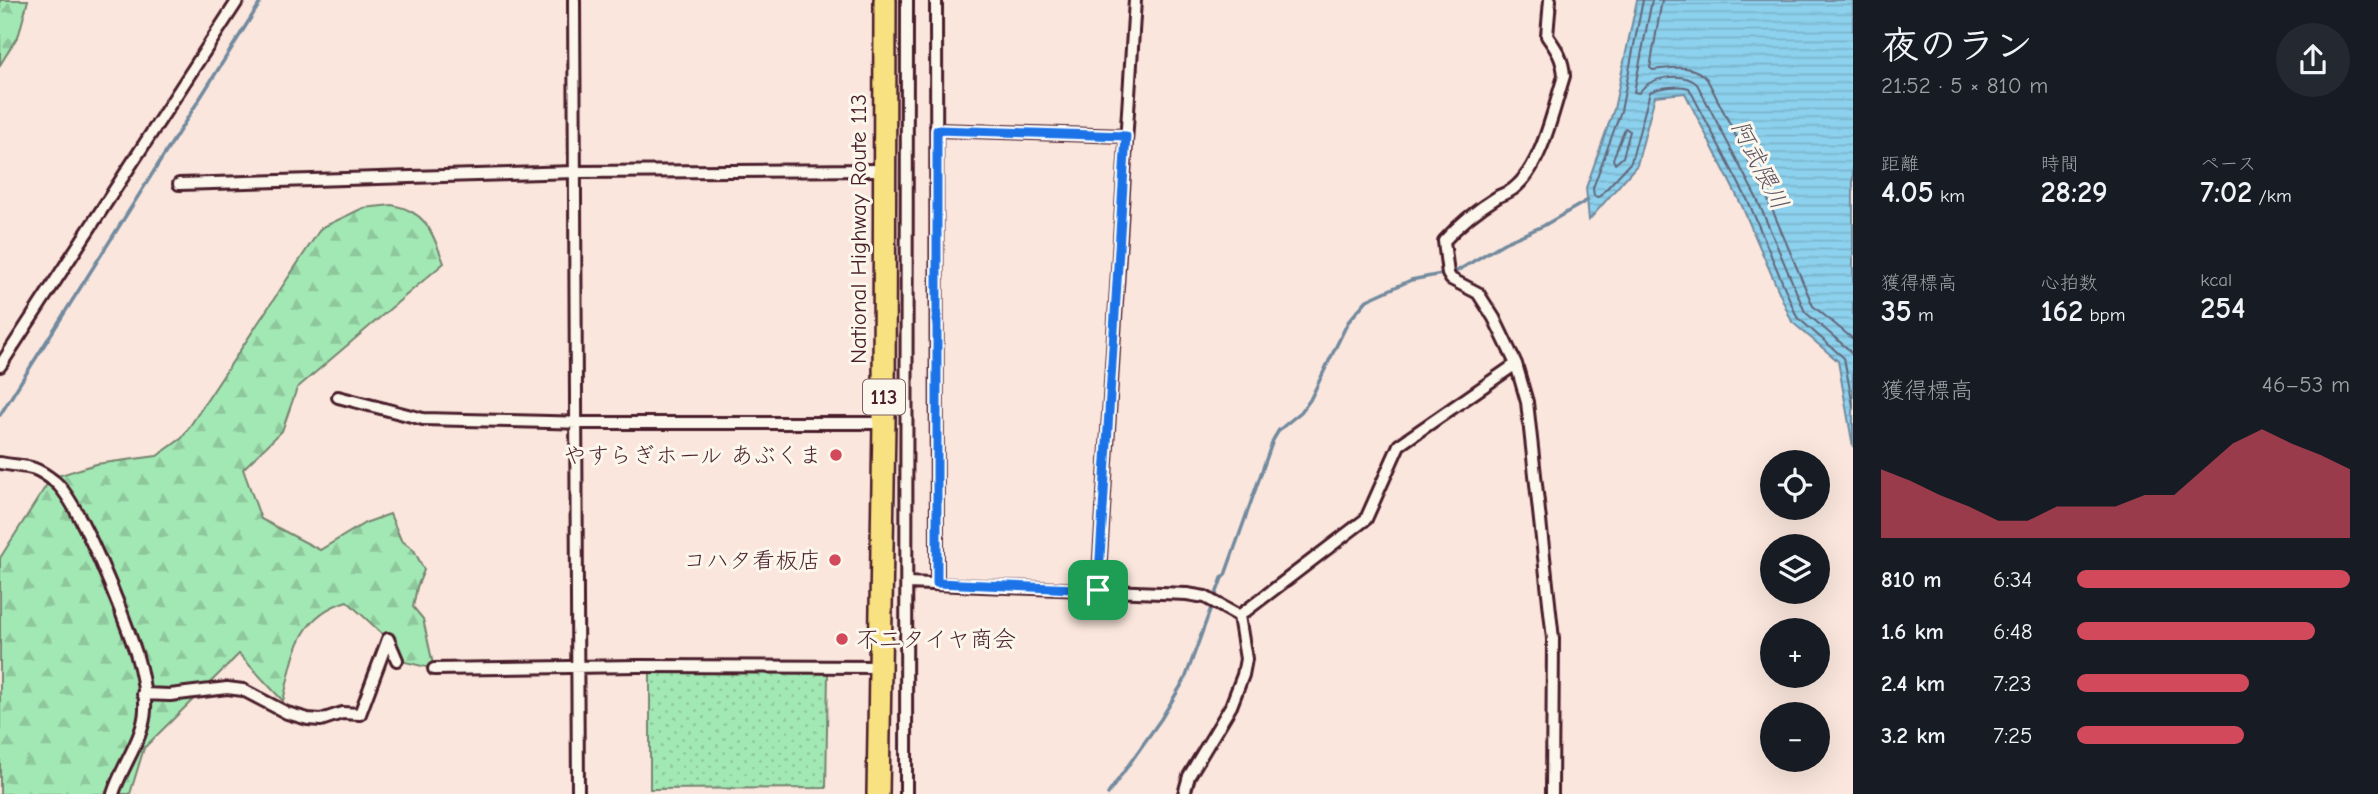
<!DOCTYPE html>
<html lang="ja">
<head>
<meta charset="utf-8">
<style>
	body { margin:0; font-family:"Comic Neue","Klee One",sans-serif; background:#242831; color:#f1f3f6; height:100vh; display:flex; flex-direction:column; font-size:26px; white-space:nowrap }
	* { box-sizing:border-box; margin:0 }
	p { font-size:23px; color:#9ea1a6 }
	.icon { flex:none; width:38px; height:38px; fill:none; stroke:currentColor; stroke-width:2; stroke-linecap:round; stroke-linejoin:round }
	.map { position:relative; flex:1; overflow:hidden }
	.drawer { display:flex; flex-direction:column; background:#171b24; width:525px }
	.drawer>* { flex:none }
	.tools { position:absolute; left:1760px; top:450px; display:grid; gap:14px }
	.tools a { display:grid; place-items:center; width:70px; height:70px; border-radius:50%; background:#171b24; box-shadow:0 7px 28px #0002; font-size:35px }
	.pin { position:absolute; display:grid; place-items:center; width:60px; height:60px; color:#fff; margin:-30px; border-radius:14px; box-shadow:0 4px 10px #0006 }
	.round { display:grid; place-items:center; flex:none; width:74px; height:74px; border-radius:37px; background:#242831 }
	.summary { display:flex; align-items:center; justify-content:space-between; height:119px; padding:0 28px }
	h1 { font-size:38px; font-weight:700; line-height:52px }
	.figures { display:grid; grid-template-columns:repeat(3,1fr); gap:10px; height:119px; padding:7px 28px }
	.figures div { display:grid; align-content:center }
	.figures b { font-size:30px; font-weight:700 }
	.figures small { font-size:19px; font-weight:400 }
	.figures p { font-size:19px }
	.chart { height:196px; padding:14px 28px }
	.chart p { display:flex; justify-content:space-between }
	.chart svg { width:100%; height:126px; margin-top:7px; fill:#d1495b; opacity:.7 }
	ul { padding:0 28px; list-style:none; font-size:23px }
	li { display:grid; grid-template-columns:112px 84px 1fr; align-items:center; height:52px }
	li i { height:18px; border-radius:9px; background:#d1495b }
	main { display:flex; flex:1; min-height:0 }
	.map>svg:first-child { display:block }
	.green { fill:url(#green-dots); stroke:#768470; stroke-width:2 }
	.forest { fill:url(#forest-firs); stroke:#768470; stroke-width:2 }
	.water { fill:url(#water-rules); stroke:#728a9f; stroke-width:2 }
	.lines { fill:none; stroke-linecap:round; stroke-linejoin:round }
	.shore { stroke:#646679; stroke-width:2 }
	.stream { stroke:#728a9f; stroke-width:3.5 }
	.street-casing { stroke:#4a1f2b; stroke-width:16 }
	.highway-casing { stroke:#4a1f2b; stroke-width:26 }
	.street { stroke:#fbf7ec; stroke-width:10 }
	.highway { stroke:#f8e181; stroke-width:21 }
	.route-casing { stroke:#fff; stroke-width:14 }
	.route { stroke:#1a73e8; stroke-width:9 }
	.poi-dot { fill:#d1495b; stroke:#fbf7ec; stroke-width:2.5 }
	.labels { text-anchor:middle; stroke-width:6; stroke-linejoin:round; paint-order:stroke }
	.shield { fill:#fbf7ec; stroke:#7f6065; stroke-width:2 }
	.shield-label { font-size:21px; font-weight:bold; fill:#4a1f2b }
	.street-label { font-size:23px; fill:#4a1f2b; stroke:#fbf7ec }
	.poi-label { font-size:23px; fill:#4a1f2b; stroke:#fbf7ec; text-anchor:end }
	.water-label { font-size:24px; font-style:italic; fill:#5e5465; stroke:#fbf7ec }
</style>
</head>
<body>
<main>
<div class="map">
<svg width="1853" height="794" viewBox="0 0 1853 794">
	<defs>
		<pattern id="green-dots" width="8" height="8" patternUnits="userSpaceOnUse" patternTransform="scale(1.75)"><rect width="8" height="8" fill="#a2e8b4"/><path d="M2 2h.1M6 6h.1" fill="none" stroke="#8dc79b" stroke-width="1.8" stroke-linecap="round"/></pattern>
		<pattern id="forest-firs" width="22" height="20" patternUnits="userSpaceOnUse" patternTransform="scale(1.75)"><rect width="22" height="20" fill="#a2e8b4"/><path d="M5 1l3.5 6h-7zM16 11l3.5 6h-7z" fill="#8dc79b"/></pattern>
		<pattern id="water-rules" width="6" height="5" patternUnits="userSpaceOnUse" patternTransform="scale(1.75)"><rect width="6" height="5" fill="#8cd1ed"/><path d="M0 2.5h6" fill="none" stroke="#7ab3cb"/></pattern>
	</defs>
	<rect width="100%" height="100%" fill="#fae6dc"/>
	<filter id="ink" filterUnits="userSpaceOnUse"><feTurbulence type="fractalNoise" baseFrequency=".0143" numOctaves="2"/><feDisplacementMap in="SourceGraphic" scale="14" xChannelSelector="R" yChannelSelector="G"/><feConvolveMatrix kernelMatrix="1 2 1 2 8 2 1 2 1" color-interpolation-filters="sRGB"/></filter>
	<g filter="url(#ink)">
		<path class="green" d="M828,672L826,788L650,789V673Z"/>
		<path class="forest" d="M0,0H28L19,34L0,65Z
			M392,205C428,212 432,233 444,263L297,388L282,431L243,469L261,519L320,550L365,523L390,514L401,540L414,550L424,570L417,587L413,607L423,619L434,669L397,660L388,639L347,601C297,616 294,656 283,701L239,654L144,748L130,794H0V558L51,478L96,464L157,456L182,438L321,228L363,208Z"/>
		<path class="water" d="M1637,0H1853V447L1838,361L1792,322L1742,206L1685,93L1655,96L1637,165L1589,220L1586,188L1614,109Z"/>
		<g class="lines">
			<path class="shore" d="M1643,0L1621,111L1593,188L1594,196L1599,197L1631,162L1650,92C1660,87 1679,85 1689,88L1749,203L1797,317L1844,358L1853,406
				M1652,0L1634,92L1639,93C1649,77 1682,71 1697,84L1757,199L1805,312L1848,349L1853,356
				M1662,0L1650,68L1653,70C1673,68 1692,63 1707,79L1766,195L1813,306L1853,339
				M1625,128L1630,131L1623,157L1615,164L1613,159Z"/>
			<path class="stream" d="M0,415L262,0
				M1108,794L1161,719L1185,679L1222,578L1225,575L1273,440L1279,430L1301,412L1310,400L1348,322L1367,300L1411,280L1457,271L1504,243L1543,226L1588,200"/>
			<g class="street-casing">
				<path id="street" d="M574,0L578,794
					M936,0L937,583
					M1550,0L1547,36C1557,50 1563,59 1564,76C1553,110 1542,167 1513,189C1509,192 1503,194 1499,196C1478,209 1460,223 1444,241L1448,274L1451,279L1478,293L1494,318L1516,364L1527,402L1553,639L1552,794
					M937,130L1126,136
					M179,184L575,172L885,170
					M0,366L238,0
					M338,397L423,419L588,423H884
					M0,463C25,468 32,463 54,481C80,501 124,617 136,653C141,670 146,692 145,710C144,738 121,767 113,794
					M907,583L1187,594L1205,597L1239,616L1246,659L1243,675L1231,706L1189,776L1184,794
					M1098,590L1135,0
					M1239,616L1366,519L1399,445L1516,364
					M388,639L397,660
					M434,669L638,666L881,667
					M143,694L170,695L227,688L243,690L287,713L308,719L321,720L342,713L360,714L388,639
					M906,794L907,0"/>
			</g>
			<g class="highway-casing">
				<path id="highway" d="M878,794L884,423L885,0"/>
			</g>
			<use href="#street" class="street"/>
			<use href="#highway" class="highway"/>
		</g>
	</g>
	<g class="lines" filter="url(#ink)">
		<g class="route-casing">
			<path id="route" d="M937,130L1126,136L1098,590L937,583Z"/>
		</g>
		<use href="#route" class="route"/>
	</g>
	<g class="poi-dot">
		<circle cx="836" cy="455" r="7"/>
		<circle cx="835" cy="560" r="7"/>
		<circle cx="842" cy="639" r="7"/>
	</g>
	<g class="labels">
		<rect class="shield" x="863" y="379.5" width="42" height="35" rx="5"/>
		<g class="shield-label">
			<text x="884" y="404">113</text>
		</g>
		<g class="street-label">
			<text transform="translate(858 229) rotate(-90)" y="8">National Highway Route 113</text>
		</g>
		<g class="poi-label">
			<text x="822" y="463">やすらぎホール あぶくま</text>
			<text x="821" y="568">コハタ看板店</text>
			<text x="856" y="647" text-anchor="start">不二タイヤ商会</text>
		</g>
		<g class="water-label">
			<text transform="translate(1760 165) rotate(63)" y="8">阿武隈川</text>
		</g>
	</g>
</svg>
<div class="tools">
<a><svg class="icon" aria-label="locate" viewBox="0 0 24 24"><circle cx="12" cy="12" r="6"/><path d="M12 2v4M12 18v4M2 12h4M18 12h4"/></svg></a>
<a><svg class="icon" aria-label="layers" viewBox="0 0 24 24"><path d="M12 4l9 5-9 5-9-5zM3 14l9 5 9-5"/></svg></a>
<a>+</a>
<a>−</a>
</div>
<div class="pin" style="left:1098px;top:590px;background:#1e9e55"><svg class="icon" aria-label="arrive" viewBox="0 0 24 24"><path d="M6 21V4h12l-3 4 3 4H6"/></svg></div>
</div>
<section class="drawer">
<div class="summary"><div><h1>夜のラン</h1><p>21:52 · 5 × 810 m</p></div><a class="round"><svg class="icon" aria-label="share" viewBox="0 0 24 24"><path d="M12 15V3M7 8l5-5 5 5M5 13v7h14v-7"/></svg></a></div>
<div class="figures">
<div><p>距離</p><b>4.05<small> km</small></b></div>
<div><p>時間</p><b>28:29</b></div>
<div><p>ペース</p><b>7:02<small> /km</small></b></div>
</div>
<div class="figures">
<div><p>獲得標高</p><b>35<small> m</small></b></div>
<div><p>心拍数</p><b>162<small> bpm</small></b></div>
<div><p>kcal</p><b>254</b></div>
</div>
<div class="chart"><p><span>獲得標高</span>46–53 m</p>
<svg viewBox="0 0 160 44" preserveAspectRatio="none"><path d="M0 44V20L10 24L20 29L30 33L40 38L50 38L60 33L70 33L80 33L90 29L100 29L110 20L120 11L130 6L140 11L150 15L160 20V44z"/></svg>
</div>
<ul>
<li><b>810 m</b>6:34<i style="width:100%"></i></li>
<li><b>1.6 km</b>6:48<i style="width:87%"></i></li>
<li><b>2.4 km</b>7:23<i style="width:63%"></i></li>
<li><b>3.2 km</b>7:25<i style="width:61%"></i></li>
</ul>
</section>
</main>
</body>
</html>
